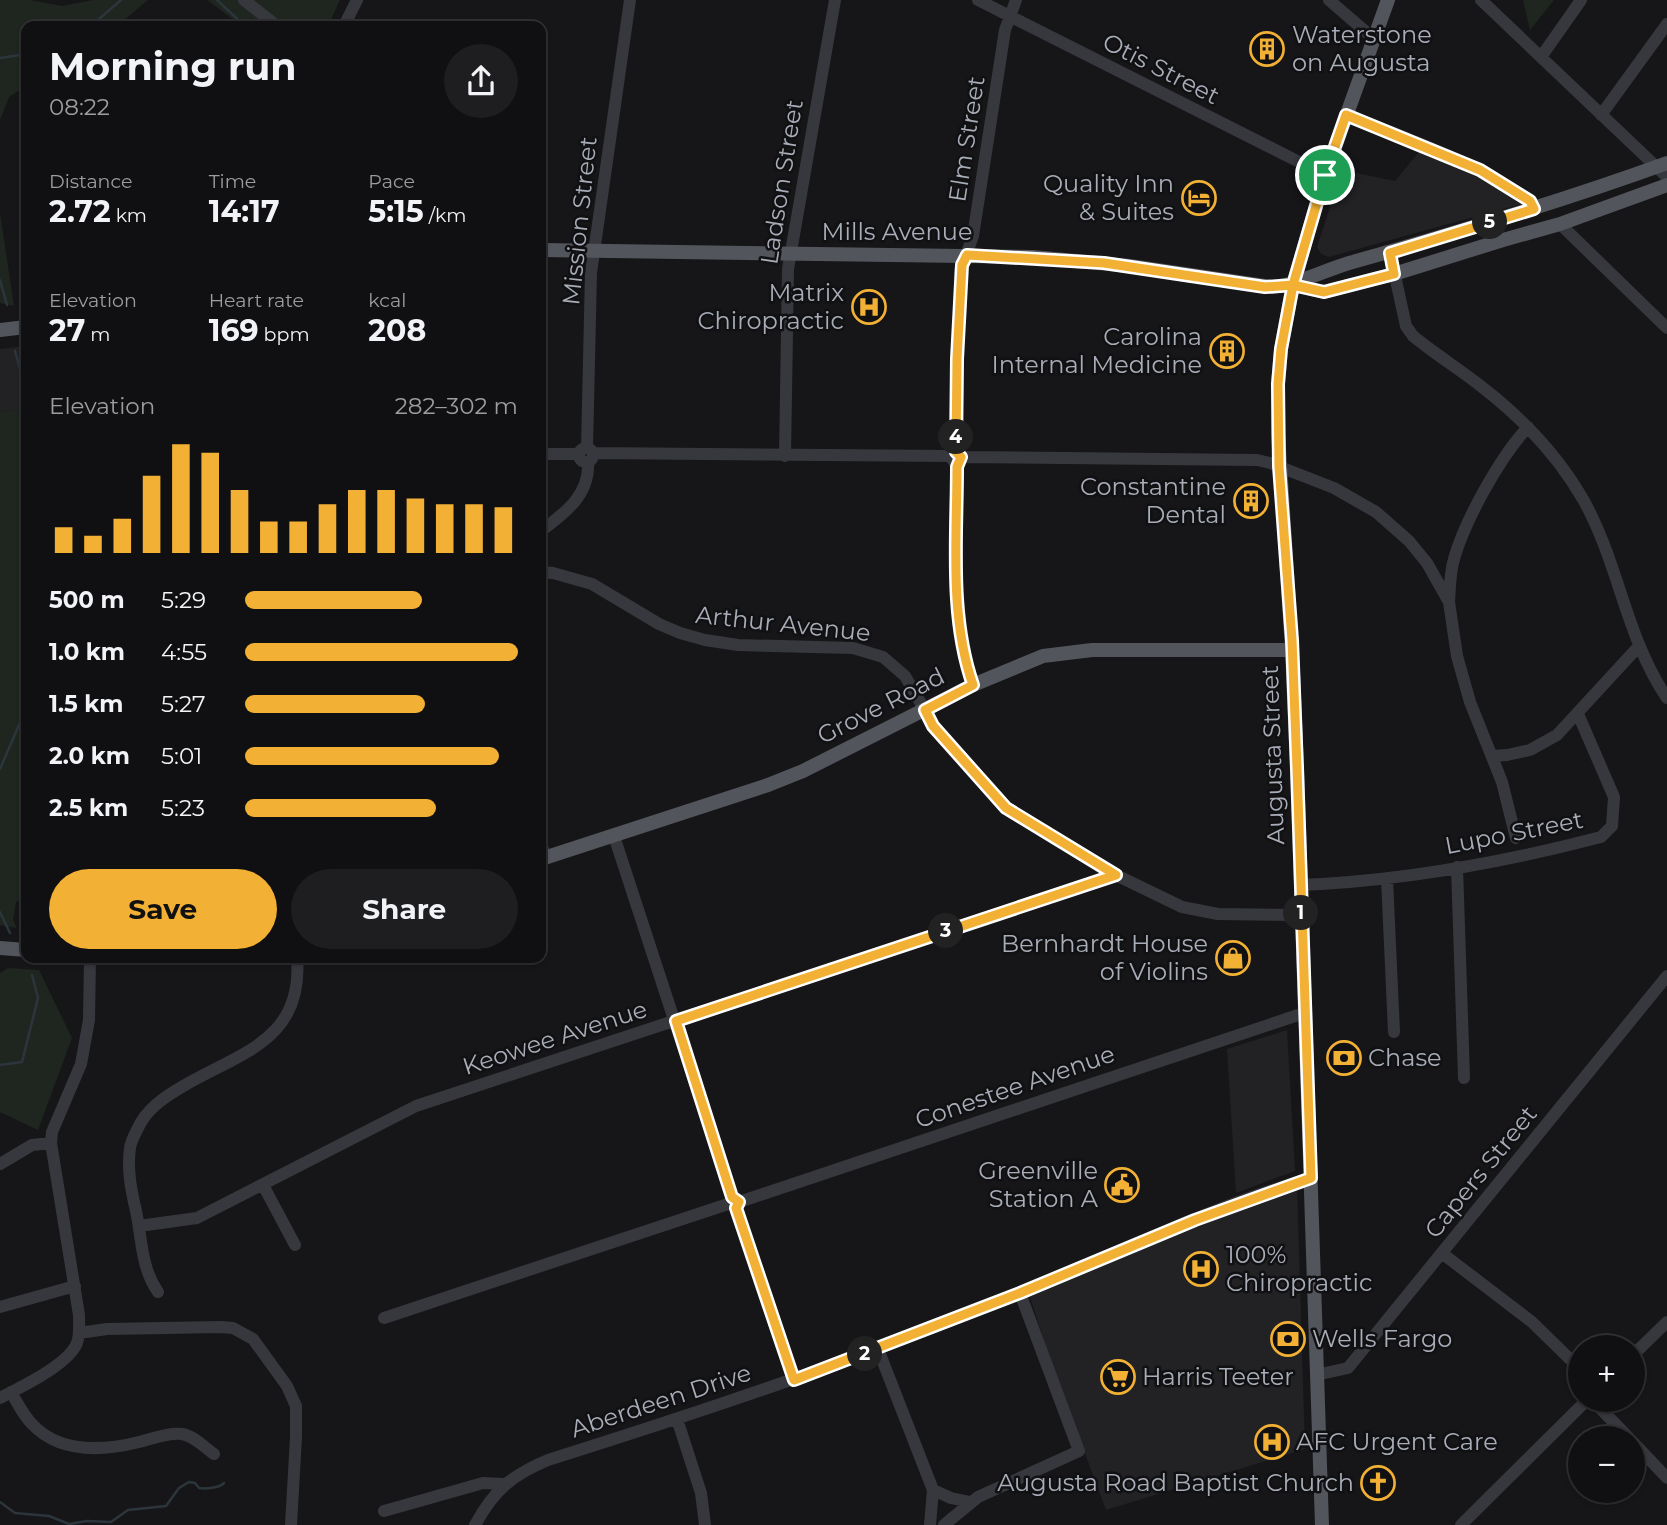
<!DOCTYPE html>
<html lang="en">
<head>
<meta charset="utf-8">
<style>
	body { margin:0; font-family:Montserrat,sans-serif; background:#1e1e20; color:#f1f3f6; height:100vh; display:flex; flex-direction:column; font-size:26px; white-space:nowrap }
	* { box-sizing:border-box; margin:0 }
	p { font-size:23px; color:#9c9d9f }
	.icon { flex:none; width:38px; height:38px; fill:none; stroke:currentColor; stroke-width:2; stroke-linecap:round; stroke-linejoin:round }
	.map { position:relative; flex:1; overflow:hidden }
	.side { position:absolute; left:21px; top:21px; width:525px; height:942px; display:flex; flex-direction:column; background:#101012; border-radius:14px; box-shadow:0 2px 5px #0004,0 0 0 2px #303032 }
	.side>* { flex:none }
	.fabs { position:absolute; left:1568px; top:1335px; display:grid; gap:14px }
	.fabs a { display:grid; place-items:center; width:77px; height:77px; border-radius:50%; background:#101012; box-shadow:0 2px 5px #0004,0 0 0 2px #303032; font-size:35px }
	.pin { position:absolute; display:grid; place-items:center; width:60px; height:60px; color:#fff; margin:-30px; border:4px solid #fff; border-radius:50%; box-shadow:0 2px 7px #0007 }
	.km { position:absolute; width:35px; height:35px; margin:-18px; border-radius:50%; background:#222; color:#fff; font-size:19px; line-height:35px; text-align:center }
	.round { display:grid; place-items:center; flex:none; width:74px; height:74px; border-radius:37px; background:#1e1e20 }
	.summary { display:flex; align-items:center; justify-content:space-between; height:119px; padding:0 28px }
	h1 { font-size:38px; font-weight:700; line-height:52px }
	.stats { display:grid; grid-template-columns:repeat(3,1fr); gap:10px; height:119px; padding:7px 28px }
	.stats div { display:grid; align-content:center }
	.stats b { font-size:30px; font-weight:700 }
	.stats small { font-size:19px; font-weight:400 }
	.stats p { font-size:19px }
	.chart { height:196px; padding:14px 28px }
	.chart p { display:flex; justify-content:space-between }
	.chart svg { width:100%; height:126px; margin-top:7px; stroke:#f2b134; stroke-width:6 }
	.button { display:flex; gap:14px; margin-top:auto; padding:14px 28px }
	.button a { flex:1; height:80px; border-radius:42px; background:#f2b134; color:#111; font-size:28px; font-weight:700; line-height:80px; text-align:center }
	.button a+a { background:#1e1e20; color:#f1f3f6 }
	ul { padding:0 28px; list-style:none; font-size:23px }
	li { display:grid; grid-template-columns:112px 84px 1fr; align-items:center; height:52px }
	li i { height:18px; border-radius:9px; background:#f2b134 }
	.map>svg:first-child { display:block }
	.built { fill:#222225 }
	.green { fill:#1e261f }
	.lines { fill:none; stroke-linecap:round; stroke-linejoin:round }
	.stream { stroke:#2c353c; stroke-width:2.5 }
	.minor { stroke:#37383d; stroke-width:12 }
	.major { stroke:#53555c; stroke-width:14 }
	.route-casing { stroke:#fff; stroke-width:14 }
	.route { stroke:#f2b134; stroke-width:9 }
	.labels { text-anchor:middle; stroke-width:5; stroke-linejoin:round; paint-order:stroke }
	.poi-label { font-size:24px; fill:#a8adb8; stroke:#111113; text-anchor:end }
	.street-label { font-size:24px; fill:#a8adb8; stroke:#111113 }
</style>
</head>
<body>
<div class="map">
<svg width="1667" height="1525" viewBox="0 0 1667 1525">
	<rect width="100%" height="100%" fill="#161618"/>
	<path class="built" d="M1424,146L1508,189L1521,204L1329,257L1321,254L1317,247L1342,170L1395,181Z
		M26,346V410L0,412V349Z
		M1287,1030L1295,1171L1236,1193L1227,1049Z
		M1297,1187L1305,1449L1106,1510L1051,1362L1030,1297L1106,1263Z"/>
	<path class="green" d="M0,0H30L62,6L93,0H148L117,26H26V86L9,97L0,120Z
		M207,0H340L328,26H242Z
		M1523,0H1554L1530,30Z
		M0,213L14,306L0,303Z
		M26,410V897L16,902L13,920L17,928L0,925V412Z
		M8,968L39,970L72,1038L38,1130L0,1112V973Z"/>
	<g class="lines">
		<path class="stream" d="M217,0L245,26
			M91,26L121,0
			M0,58L26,54
			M0,280L7,305
			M15,351L26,391
			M541,548L543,549
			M0,769L25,711L24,684L26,679
			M0,912L10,933
			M0,1065L22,1062L38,998L32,975
			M0,1502L15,1513L49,1516L69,1524L87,1521L111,1522L128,1510L166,1506L179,1488L189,1482L195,1483L199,1488C206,1489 219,1488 224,1483"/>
		<path class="minor" d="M244,0L277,26
			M978,0L1325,175
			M1329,0L1373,38
			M1481,0L1667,177
			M344,26L357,0
			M1541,57L1581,0
			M1347,115C1388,132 1512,174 1534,209
			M1601,115L1667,24
			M1560,224L1667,328
			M1390,253L1406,326L1413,336C1435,354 1459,369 1482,387C1522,418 1559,457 1584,501C1619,564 1626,638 1667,698
			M587,448L591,273L630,0
			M579 455a7 7 0 1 1 14 0a7 7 0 1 1-14 0Z
			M956,452L960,271L973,236L1005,30L1016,0
			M593,453L950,456L956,452L961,454V459L955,463L950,456
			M541,454H579
			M785,456L788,269L835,0
			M961,457L1257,460L1270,463L1334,488L1376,512L1409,541L1427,563L1449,602L1457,656L1470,702L1502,782L1516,838
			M957,463C955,534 949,617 973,685
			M541,531C565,513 590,495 588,462
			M541,572L553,573L592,584L659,624L680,633L705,640L738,645L853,648L883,657L905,676L934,726L1006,808L1116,875L1182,907L1218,914L1301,915
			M1449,602C1450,588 1450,572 1454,559C1465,520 1500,457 1528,427
			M1492,756L1507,755L1530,750L1557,735L1639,646
			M614,836L732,1197
			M541,844L546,857
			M1457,867L1464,1078
			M1387,879L1394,1032
			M1301,885C1400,881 1505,862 1601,837L1612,826L1614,797L1578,714
			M0,1164L32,1145L51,1143
			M263,1185L295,1245
			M739,1202L1304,1013
			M736,1208L794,1380
			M139,1226L197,1218L416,1106L1116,875
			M1443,1254L1532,1322L1580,1369
			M158,1292C141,1268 142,1239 136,1211C131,1190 127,1169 130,1148C131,1141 135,1134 138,1128C146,1110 163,1098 180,1088C238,1053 304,1042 297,957
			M0,1307L75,1286
			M384,1318L728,1204
			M79,1333L107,1329L220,1327L233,1328L253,1339L287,1386L296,1406V1437L291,1525
			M878,1349L933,1490L951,1498L970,1502
			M1633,1355L1667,1322
			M1316,1375L1348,1368L1667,976
			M11,1392C17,1402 23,1415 32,1424C60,1454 103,1451 139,1442C152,1439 169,1432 182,1434C194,1436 204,1447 214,1454
			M0,1398C21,1387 68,1365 77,1343C80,1335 79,1324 79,1315L51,1143L52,1132L81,1064L89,1020L90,957
			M1595,1400L1598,1406L1629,1438
			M677,1419L701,1493L705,1525
			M1633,1442L1667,1478
			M384,1511L483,1483L504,1484
			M475,1525C494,1490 512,1475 548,1460C707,1410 865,1357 1019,1293C1115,1254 1210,1207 1311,1178
			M930,1525L933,1490
			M944,1525L978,1497L1079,1451L1020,1293
			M1461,1525L1587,1400"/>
		<path class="major" d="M541,250L1033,257L1130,266L1272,287C1299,284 1323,271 1349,263C1456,233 1562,201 1667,163
			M1293,285L1324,292L1394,274L1503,240L1560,224L1667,185
			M0,330L26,327
			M541,859L768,785L803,771L973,685L1043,656L1092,650H1292
			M0,948L26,950
			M1322,1525L1297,768L1292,650L1278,433V384L1281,349L1293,285L1325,175L1388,0"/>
	</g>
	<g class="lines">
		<g class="route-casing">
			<path id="route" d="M1325,175L1293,285L1281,349L1278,384L1279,466L1292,640L1297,768L1311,1178L1195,1220L1020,1293L794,1380L736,1208L739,1202L732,1197L676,1021L1116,875L1006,808L933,726L925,710L973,685C949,616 957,539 957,467L961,457L956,452L957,359L962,265L967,255L1104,263L1265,287L1293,285L1324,292L1394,274L1390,253L1534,209L1530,201L1480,170L1346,115L1325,175"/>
		</g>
		<use href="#route" class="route"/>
	</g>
	<defs>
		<g id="building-ring" transform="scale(1.75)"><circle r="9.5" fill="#111113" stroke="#f2b134" stroke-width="1.5"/><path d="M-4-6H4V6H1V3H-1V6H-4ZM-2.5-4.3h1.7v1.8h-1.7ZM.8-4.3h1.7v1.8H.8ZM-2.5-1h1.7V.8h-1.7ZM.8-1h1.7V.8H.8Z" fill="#f2b134"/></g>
		<g id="hotel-ring" transform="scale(1.75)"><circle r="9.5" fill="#111113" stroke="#f2b134" stroke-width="1.5"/><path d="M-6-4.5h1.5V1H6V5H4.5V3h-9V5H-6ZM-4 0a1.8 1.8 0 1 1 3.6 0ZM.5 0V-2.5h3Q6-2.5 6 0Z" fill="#f2b134"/></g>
		<g id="hospital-ring" transform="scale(1.75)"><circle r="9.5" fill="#111113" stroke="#f2b134" stroke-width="1.5"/><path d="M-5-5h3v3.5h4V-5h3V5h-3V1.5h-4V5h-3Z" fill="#f2b134"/></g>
		<g id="shop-ring" transform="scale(1.75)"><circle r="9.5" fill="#111113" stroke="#f2b134" stroke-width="1.5"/><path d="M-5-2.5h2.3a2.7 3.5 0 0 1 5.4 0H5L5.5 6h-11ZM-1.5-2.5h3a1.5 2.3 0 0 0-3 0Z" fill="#f2b134"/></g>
		<g id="bank-ring" transform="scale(1.75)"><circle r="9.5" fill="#111113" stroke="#f2b134" stroke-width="1.5"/><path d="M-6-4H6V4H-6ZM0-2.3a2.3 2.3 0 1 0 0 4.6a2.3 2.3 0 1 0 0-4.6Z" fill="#f2b134"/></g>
		<g id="civic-ring" transform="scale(1.75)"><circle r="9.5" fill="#111113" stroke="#f2b134" stroke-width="1.5"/><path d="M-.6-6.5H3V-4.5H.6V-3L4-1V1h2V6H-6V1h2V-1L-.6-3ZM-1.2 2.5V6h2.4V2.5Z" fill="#f2b134"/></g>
		<g id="supermarket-ring" transform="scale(1.75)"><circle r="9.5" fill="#111113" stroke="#f2b134" stroke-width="1.5"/><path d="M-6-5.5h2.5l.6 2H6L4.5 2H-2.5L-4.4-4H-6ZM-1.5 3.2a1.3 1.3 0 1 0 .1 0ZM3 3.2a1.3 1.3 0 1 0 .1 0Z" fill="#f2b134"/></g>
		<g id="church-ring" transform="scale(1.75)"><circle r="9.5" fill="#111113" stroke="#f2b134" stroke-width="1.5"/><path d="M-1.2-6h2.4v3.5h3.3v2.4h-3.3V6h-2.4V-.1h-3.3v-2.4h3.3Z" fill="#f2b134"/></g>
	</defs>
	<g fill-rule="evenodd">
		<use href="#building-ring" x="1267" y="49"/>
		<use href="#hotel-ring" x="1199" y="198"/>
		<use href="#hospital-ring" x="869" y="307"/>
		<use href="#building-ring" x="1227" y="351"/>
		<use href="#building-ring" x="1251" y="501"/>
		<use href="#shop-ring" x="1233" y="958"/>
		<use href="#bank-ring" x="1344" y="1058"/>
		<use href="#civic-ring" x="1122" y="1185"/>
		<use href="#hospital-ring" x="1201" y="1269"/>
		<use href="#bank-ring" x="1288" y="1339"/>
		<use href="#supermarket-ring" x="1118" y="1377"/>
		<use href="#hospital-ring" x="1272" y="1442"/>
		<use href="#church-ring" x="1378" y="1483"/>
	</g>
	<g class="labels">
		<g class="poi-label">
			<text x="1292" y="43" text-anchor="start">Waterstone<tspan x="1292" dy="28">on Augusta</tspan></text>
			<text x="1174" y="192">Quality Inn<tspan x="1174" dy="28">&amp; Suites</tspan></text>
			<text x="844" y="301">Matrix<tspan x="844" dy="28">Chiropractic</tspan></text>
			<text x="1202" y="345">Carolina<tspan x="1202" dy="28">Internal Medicine</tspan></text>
			<text x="1226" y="495">Constantine<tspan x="1226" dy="28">Dental</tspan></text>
			<text x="1208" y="952">Bernhardt House<tspan x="1208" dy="28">of Violins</tspan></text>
			<text x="1368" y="1066" text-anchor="start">Chase</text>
			<text x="1098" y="1179">Greenville<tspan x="1098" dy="28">Station A</tspan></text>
			<text x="1226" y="1263" text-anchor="start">100%<tspan x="1226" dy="28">Chiropractic</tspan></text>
			<text x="1312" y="1347" text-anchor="start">Wells Fargo</text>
			<text x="1142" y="1385" text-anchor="start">Harris Teeter</text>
			<text x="1296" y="1450" text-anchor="start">AFC Urgent Care</text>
			<text x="1354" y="1491">Augusta Road Baptist Church</text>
		</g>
		<g class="street-label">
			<text transform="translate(1161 69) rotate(27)" y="8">Otis Street</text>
			<text transform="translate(967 139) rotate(-81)" y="8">Elm Street</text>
			<text transform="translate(782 182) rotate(-81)" y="8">Ladson Street</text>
			<text transform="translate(580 221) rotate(-84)" y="8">Mission Street</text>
			<text x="897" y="240">Mills Avenue</text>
			<text transform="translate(783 624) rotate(6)" y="8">Arthur Avenue</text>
			<text transform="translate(881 706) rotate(-27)" y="8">Grove Road</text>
			<text transform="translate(1273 755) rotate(-92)" y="8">Augusta Street</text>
			<text transform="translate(1514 833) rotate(-11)" y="8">Lupo Street</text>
			<text transform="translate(555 1038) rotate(-18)" y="8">Keowee Avenue</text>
			<text transform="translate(1015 1087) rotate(-19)" y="8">Conestee Avenue</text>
			<text transform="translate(1481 1172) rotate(-51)" y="8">Capers Street</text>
			<text transform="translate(661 1401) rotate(-18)" y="8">Aberdeen Drive</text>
		</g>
	</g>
</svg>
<div class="fabs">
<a>+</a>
<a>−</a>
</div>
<div class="pin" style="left:1325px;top:175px;background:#1e9e55"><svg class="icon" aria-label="arrive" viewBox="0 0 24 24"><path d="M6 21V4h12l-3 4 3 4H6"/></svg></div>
<b class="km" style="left:1301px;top:913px">1</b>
<b class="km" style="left:865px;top:1354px">2</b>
<b class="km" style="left:946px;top:931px">3</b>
<b class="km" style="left:956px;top:437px">4</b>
<b class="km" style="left:1490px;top:222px">5</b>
<section class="side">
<div class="summary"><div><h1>Morning run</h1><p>08:22</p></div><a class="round"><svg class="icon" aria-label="share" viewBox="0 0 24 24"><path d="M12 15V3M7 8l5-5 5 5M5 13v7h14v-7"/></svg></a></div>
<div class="stats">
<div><p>Distance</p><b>2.72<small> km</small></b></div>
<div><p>Time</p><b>14:17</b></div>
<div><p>Pace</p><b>5:15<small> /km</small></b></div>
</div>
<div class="stats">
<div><p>Elevation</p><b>27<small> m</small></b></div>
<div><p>Heart rate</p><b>169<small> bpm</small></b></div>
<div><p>kcal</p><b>208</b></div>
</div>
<div class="chart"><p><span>Elevation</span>282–302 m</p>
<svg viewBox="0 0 160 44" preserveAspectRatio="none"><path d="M5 44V35M15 44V38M25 44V32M35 44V17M45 44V6M55 44V9M65 44V22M75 44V33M85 44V33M95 44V27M105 44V22M115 44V22M125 44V25M135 44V27M145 44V27M155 44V28"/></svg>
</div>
<ul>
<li><b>500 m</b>5:29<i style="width:65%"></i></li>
<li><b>1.0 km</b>4:55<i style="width:100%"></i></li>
<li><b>1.5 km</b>5:27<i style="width:66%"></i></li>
<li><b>2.0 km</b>5:01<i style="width:93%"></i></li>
<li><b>2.5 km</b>5:23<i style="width:70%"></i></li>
</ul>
<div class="button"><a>Save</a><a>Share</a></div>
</section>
</div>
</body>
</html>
